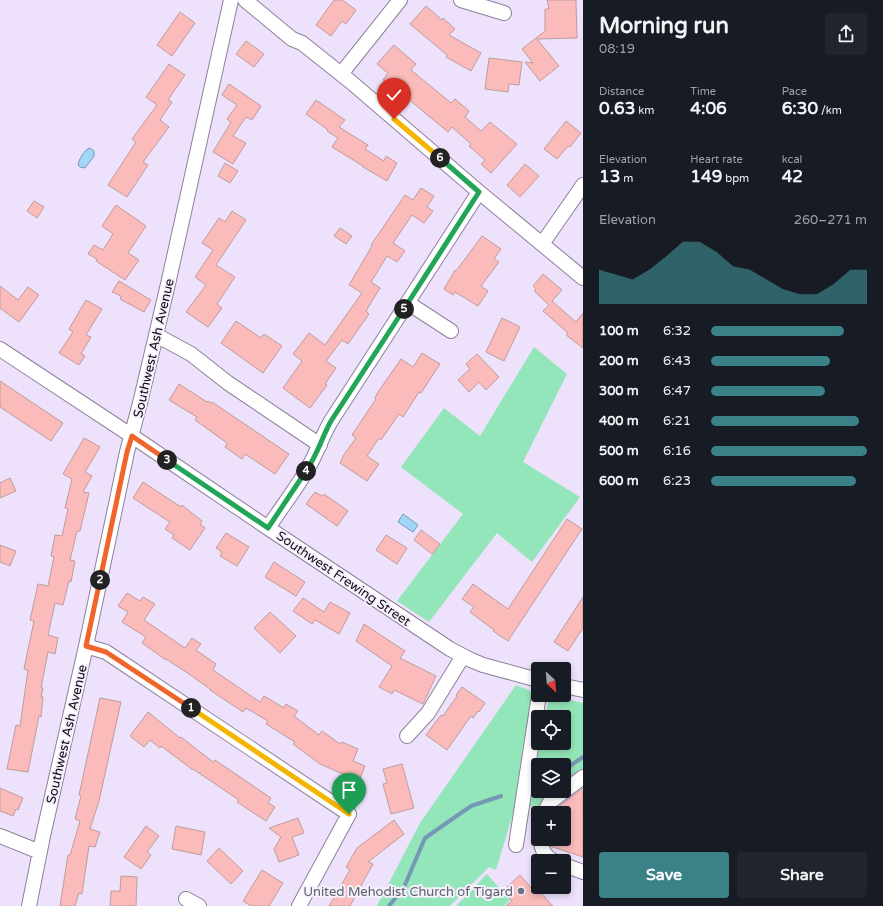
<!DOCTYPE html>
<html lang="en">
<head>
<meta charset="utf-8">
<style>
	body { margin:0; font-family:"Varela Round",sans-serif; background:#20242c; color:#f1f3f6; height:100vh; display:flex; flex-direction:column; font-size:15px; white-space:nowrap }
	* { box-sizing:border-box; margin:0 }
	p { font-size:13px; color:#9ea1a6 }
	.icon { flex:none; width:22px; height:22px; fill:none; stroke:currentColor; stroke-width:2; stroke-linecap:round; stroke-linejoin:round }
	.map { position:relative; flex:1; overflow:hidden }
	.details { display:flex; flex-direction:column; background:#171b24; width:300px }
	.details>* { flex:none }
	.needle { width:26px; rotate:154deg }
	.controls { position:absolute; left:531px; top:662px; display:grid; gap:8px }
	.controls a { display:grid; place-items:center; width:40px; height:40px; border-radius:4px; background:#171b24; box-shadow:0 2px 6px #0003; font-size:20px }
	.pin { position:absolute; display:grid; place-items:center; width:34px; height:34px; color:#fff; margin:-41px -17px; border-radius:50% 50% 50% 0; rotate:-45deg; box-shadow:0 0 4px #0007 }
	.pin .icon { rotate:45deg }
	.km { position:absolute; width:20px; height:20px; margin:-10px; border-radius:50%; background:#222; color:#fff; font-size:11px; line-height:20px; text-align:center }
	.round { display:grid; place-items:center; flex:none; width:42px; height:42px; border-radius:4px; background:#20242c }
	.overview { display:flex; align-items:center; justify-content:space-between; height:68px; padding:0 16px }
	h1 { font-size:22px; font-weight:800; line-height:30px }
	.figures { display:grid; grid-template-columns:repeat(3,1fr); gap:6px; height:68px; padding:4px 16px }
	.figures div { display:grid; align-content:center }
	.figures b { font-size:17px; font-weight:800 }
	.figures small { font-size:11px; font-weight:400 }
	.figures p { font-size:11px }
	.chart { height:112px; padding:8px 16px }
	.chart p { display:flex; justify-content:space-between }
	.chart svg { width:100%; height:72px; margin-top:4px; fill:#3a8287; opacity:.7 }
	.cta { display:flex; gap:8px; margin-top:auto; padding:8px 16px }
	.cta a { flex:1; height:46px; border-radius:4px; background:#3a8287; color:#fff; font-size:16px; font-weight:800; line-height:46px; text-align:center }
	.cta a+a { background:#20242c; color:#f1f3f6 }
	ul { padding:0 16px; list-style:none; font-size:13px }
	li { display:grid; grid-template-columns:64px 48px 1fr; align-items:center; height:30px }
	li i { height:10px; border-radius:5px; background:#3a8287 }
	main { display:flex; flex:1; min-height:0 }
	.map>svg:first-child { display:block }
	.green { fill:#93e6b9 }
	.water { fill:#a1d6f9; stroke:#7599b4 }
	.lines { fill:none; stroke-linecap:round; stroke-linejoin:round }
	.stream { stroke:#7599b4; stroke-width:4 }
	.building { fill:#fabbba; stroke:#be9d9c }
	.minor-casing { stroke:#8d819a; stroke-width:16 }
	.minor { stroke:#fff; stroke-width:14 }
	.split-1-casing { stroke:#fff; stroke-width:8 }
	.split-2-casing { stroke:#fff; stroke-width:8 }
	.split-3-casing { stroke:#fff; stroke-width:8 }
	.split-4-casing { stroke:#fff; stroke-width:8 }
	.split-5-casing { stroke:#fff; stroke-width:8 }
	.split-6-casing { stroke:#fff; stroke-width:8 }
	.split-7-casing { stroke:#fff; stroke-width:8 }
	.split-1 { stroke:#f5b400; stroke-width:5 }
	.split-2 { stroke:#f0652b; stroke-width:5 }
	.split-3 { stroke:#f0652b; stroke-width:5 }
	.split-4 { stroke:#22a559; stroke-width:5 }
	.split-5 { stroke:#22a559; stroke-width:5 }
	.split-6 { stroke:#22a559; stroke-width:5 }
	.split-7 { stroke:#f5b400; stroke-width:5 }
	.worship-dot { fill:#6b7280; stroke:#f6f1fd; stroke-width:1.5 }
	.labels { text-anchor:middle; stroke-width:4; stroke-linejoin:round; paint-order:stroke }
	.street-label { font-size:13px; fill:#0f0b14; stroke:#f6f1fd }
	.worship-label { font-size:13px; fill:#5b616d; stroke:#f6f1fd; text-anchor:end }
</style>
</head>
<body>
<main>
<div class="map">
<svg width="583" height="906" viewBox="0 0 583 906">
	<rect width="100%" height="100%" fill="#ede1fc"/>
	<path class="green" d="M534,347L567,374L523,462L580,497L532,562L497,533L429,622L397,601L463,514L401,467L444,408L480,436Z
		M516,685L533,692L531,716L515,807L496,870L489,867L450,906H377L420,823Z
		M550,695L583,703V771L564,787V765H538V791H559L541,806L528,807L540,743H564V717H545Z
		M487,874L510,900L504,906H456Z"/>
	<path class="water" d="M90,148L94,151V156L85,168L80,167L78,165C79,159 84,150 90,148Z
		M403,514L418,525L413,532L398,522Z"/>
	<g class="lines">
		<path class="stream" d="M564,770L583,757
			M536,789L538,787
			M389,906L404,887L425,838L471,806L501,796"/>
	</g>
	<path class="building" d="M334,0H342L356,10L346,24L342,21L331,36L316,25Z
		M547,0H576L577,38L537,39L559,66L540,81L525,62L533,63L522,49L545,31V9H549Z
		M426,6L442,20L443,18L455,29L449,35L481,53L471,71L446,57L447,55L410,24Z
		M180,12L195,23L172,56L157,45Z
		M246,41L264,54L254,67L236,54Z
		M394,45L416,64L411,70L451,103L455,99L469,111L465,117L481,131L490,122L517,144L491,173L481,164L485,160L469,146L471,144L452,127L448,132L395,88L394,89L383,80L388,73L377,64Z
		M489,58L522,62L519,85L509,84L508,92L485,89Z
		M169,64L185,75L168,100L172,102L160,120L169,127L143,162L148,165L127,197L108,185L136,142L132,139L157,105L146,97Z
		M229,84L261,106L252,120L246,117L233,136L246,143L233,164L213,152L231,122L227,119L237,105L222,95Z
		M316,100L345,120L339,127L368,145L365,149L384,161L386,156L397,163L387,181L363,167V166L332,147L338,138L327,131L328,130L306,114Z
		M566,121L581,133L570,147L568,146L557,159L544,149Z
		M225,163L238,171L230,183L218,176Z
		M525,164L539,176L520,197L507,185Z
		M421,188L434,196L427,207L433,211L424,223L412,215L393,243L405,251L397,262L387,256L371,282L380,288L366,311L369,314L348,344L342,340L326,361L336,368L325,384L327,385L310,408L283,388L302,361L293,354L309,333L325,345L362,293L349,285L372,246L371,245L405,195L413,200Z
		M34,201L44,207L37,218L27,211Z
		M116,205L146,226L128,253L139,260L125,280L96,261L97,259L88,254L94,245L103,250L113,234L102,226Z
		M232,211L246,220L216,265L235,277L217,304L222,308L208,327L186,312L206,285L195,277L213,250L202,243L219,218L225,222Z
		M340,228L352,236L346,244L334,236Z
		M482,236L501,249L494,259L499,262L481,286L488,291L478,306L455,292L453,295L444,289L455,270L456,271Z
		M543,274L562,290L552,301L576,322L583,313V348L566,335L568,333L543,311L549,305L534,291L536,289L533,286Z
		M119,281L151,300L144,312L120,299L121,296L112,292Z
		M0,286L18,300L28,287L39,295L19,322L0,308Z
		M86,300L102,309L86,335L91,337L81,354L85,356L79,365L59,353L73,332L69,329Z
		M502,318L520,327L504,361L486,352Z
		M236,321L261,338L264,334L282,346L263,373L221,343Z
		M422,353L440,364L421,393L419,392L403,417L399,414L381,440L379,438L367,456L379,464L367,481L340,463L343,457V456L356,438L352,435L376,399L375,398L378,392L401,359L413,367Z
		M477,354L499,377L486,390L479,382L469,392L458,380L470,369L466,364Z
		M0,381L63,423L51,441L0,407Z
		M179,384L207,402L208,401L211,403L212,402L289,454L275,474L245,454L242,459L225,447L227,443L195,420L197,417L169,400Z
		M84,438L100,447L85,472L92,476L83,492L89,493L80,531H77L70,560L75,561L71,582L69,581L63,605L55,603L48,635L58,638L55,654L48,652L41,688H43L41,697H43L41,717L39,716L28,772L7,769L16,725L20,726L28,670L24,669L34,621L30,620L38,584L48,586L54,557L51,556L55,535L62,536L68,509L65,508L72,479L63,474Z
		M10,478L16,491L0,498V483Z
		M143,482L181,507L182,505L202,521L200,524L205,528L190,550L172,538L174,535L165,529L170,522L133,498Z
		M315,492L322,496L324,494L348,511L337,526L306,504Z
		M567,519L582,529L508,641L493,631L494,630L470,612L474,607L462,599L473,584L508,609Z
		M421,530L440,544L432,554L414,540Z
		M226,533L249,547L237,566L220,556L222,552L216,548Z
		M386,535L407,548L397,564L376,550Z
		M0,545L16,551L10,566L0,562Z
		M274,562L305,582L296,596L265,577Z
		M127,593L140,601L143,597L155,604L144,620L185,648L192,638L201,644L196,650L216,664L213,670L260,702L264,696L284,708L286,704L298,711L294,716L319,735L322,731L340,744L342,742L358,749L353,761L365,766L359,781L320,764L293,744L295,742L266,724L268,721L246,708L243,712L210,690V689L186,672L166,659V660L142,643L146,637L122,622L128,612L118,606Z
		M583,597V628L568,651L554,642Z
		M303,598L324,612L330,602L350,613L339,634L315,620L312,624L293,611Z
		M270,612L296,636L280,653L254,628Z
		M364,624L405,651L400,658L436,676L423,704L394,690L392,694L379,687L392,666L356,641Z
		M462,687L485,703L479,712L478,711L473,718L471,716L447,750L426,735L441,715L443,716L457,696L456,695Z
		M100,698L121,702L99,801L90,829L100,832L95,847L89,846L82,894L79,893L75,906H60L68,855H70L80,821L75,819L81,796L79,795Z
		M148,712L180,738L181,737L213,762L215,760L271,798L268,803L275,807L266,821L237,802L239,800L193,769V770L161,746L160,748L150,740L144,747L130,736Z
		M402,764L414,808L391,814L383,784L387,783L383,769Z
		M0,788L23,798L18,810L16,809L13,816L0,811Z
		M583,788V857L550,846L549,839H564V813H554L557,808Z
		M298,818L304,833L292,837L299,855L279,862L274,849L281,837L269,828Z
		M394,820L404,834L368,862L373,864L350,906H329L350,870L346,867L357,848Z
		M146,826L159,836L147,852L151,855L141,869L124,857Z
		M176,826L205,832L201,855L172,849Z
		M219,848L243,871L231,884L207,861Z
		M262,870L283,883L269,906H251L243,901Z
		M520,875L533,890L536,888L553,906H506L512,901L503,891Z
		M121,876L137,877L136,906H110L111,891H120Z"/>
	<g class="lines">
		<g class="minor-casing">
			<path id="minor" d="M245,0L292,39L302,43L351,82L479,192L583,278
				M461,0L504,13
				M341,74L400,0
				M542,244L583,185
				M408,303L451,331
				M156,335L191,354L228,383L320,445
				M0,349L132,436L268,528L450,649L471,660L483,665L538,680
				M268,528C281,508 296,489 308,468C317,453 322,436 331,421L479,192
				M86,646L106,652L349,814L299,906
				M564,686L583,690
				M407,736L428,713L463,656
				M544,813L550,802L583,777
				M0,836L40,852
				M540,839C542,849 544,857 554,861
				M516,845L539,695
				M564,865L583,872
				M186,899L199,906
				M29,906L43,836L86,646L127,452L140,403L168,284L231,0"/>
		</g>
		<use href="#minor" class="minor"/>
	</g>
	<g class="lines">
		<g class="split-1-casing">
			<path id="split-1" d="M191,708L349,814"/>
		</g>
		<g class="split-2-casing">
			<path id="split-2" d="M100,580L86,646L106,652L191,708"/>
		</g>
		<g class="split-3-casing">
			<path id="split-3" d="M100,580L127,452L132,436L167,460"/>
		</g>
		<g class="split-4-casing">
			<path id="split-4" d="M167,460L268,528L306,471"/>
		</g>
		<g class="split-5-casing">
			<path id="split-5" d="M306,471C317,456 322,437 331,421L404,309"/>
		</g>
		<g class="split-6-casing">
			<path id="split-6" d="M404,309L479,192L440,158"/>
		</g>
		<g class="split-7-casing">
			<path id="split-7" d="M394,119L440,158"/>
		</g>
		<use href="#split-1" class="split-1"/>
		<use href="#split-2" class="split-2"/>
		<use href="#split-3" class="split-3"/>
		<use href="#split-4" class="split-4"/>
		<use href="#split-5" class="split-5"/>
		<use href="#split-6" class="split-6"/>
		<use href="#split-7" class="split-7"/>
	</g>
	<circle class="worship-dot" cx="521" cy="891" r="4"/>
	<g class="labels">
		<g class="street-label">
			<text transform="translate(153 348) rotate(-77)" y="5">Southwest Ash Avenue</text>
			<text transform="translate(344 578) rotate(34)" y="5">Southwest Frewing Street</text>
			<text transform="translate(66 734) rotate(-77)" y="5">Southwest Ash Avenue</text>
		</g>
		<g class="worship-label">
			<text x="513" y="896">United Mehodist Church of Tigard</text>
		</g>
	</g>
</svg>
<div class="controls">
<a><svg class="needle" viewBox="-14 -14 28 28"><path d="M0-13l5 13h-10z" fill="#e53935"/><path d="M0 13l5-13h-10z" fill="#9ea1a6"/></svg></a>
<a><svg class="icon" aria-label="locate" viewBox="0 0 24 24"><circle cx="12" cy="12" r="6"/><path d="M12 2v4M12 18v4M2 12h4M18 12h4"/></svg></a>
<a><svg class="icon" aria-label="layers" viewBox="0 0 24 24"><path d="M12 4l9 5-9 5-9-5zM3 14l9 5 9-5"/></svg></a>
<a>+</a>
<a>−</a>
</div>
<div class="pin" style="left:349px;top:814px;background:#1e9e55"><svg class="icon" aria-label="arrive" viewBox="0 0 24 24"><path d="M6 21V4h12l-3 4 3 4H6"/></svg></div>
<div class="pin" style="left:394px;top:119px;background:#d93025"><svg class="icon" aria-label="check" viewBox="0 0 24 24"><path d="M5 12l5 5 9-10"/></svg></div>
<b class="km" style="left:191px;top:708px">1</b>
<b class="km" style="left:100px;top:580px">2</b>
<b class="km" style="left:167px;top:460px">3</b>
<b class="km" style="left:306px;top:471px">4</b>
<b class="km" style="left:404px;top:309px">5</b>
<b class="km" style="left:440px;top:158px">6</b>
</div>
<section class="details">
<div class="overview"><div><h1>Morning run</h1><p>08:19</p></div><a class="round"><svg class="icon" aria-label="share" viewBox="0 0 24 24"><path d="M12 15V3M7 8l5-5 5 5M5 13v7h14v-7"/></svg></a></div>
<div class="figures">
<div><p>Distance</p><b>0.63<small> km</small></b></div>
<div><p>Time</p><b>4:06</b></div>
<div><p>Pace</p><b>6:30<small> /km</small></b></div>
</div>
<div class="figures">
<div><p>Elevation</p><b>13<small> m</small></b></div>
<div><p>Heart rate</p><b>149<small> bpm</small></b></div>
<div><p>kcal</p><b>42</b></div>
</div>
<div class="chart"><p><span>Elevation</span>260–271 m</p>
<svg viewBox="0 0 160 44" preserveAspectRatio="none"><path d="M0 44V23L10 26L20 29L30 23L40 15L50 6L60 6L70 12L80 21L90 23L100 29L110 35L120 38L130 38L140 32L150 23L160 23V44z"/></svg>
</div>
<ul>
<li><b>100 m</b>6:32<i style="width:85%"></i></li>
<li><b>200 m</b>6:43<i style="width:76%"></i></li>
<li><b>300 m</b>6:47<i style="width:73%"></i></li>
<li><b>400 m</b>6:21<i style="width:95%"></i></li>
<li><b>500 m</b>6:16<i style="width:100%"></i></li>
<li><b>600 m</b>6:23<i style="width:93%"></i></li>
</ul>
<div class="cta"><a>Save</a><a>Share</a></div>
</section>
</main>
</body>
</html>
